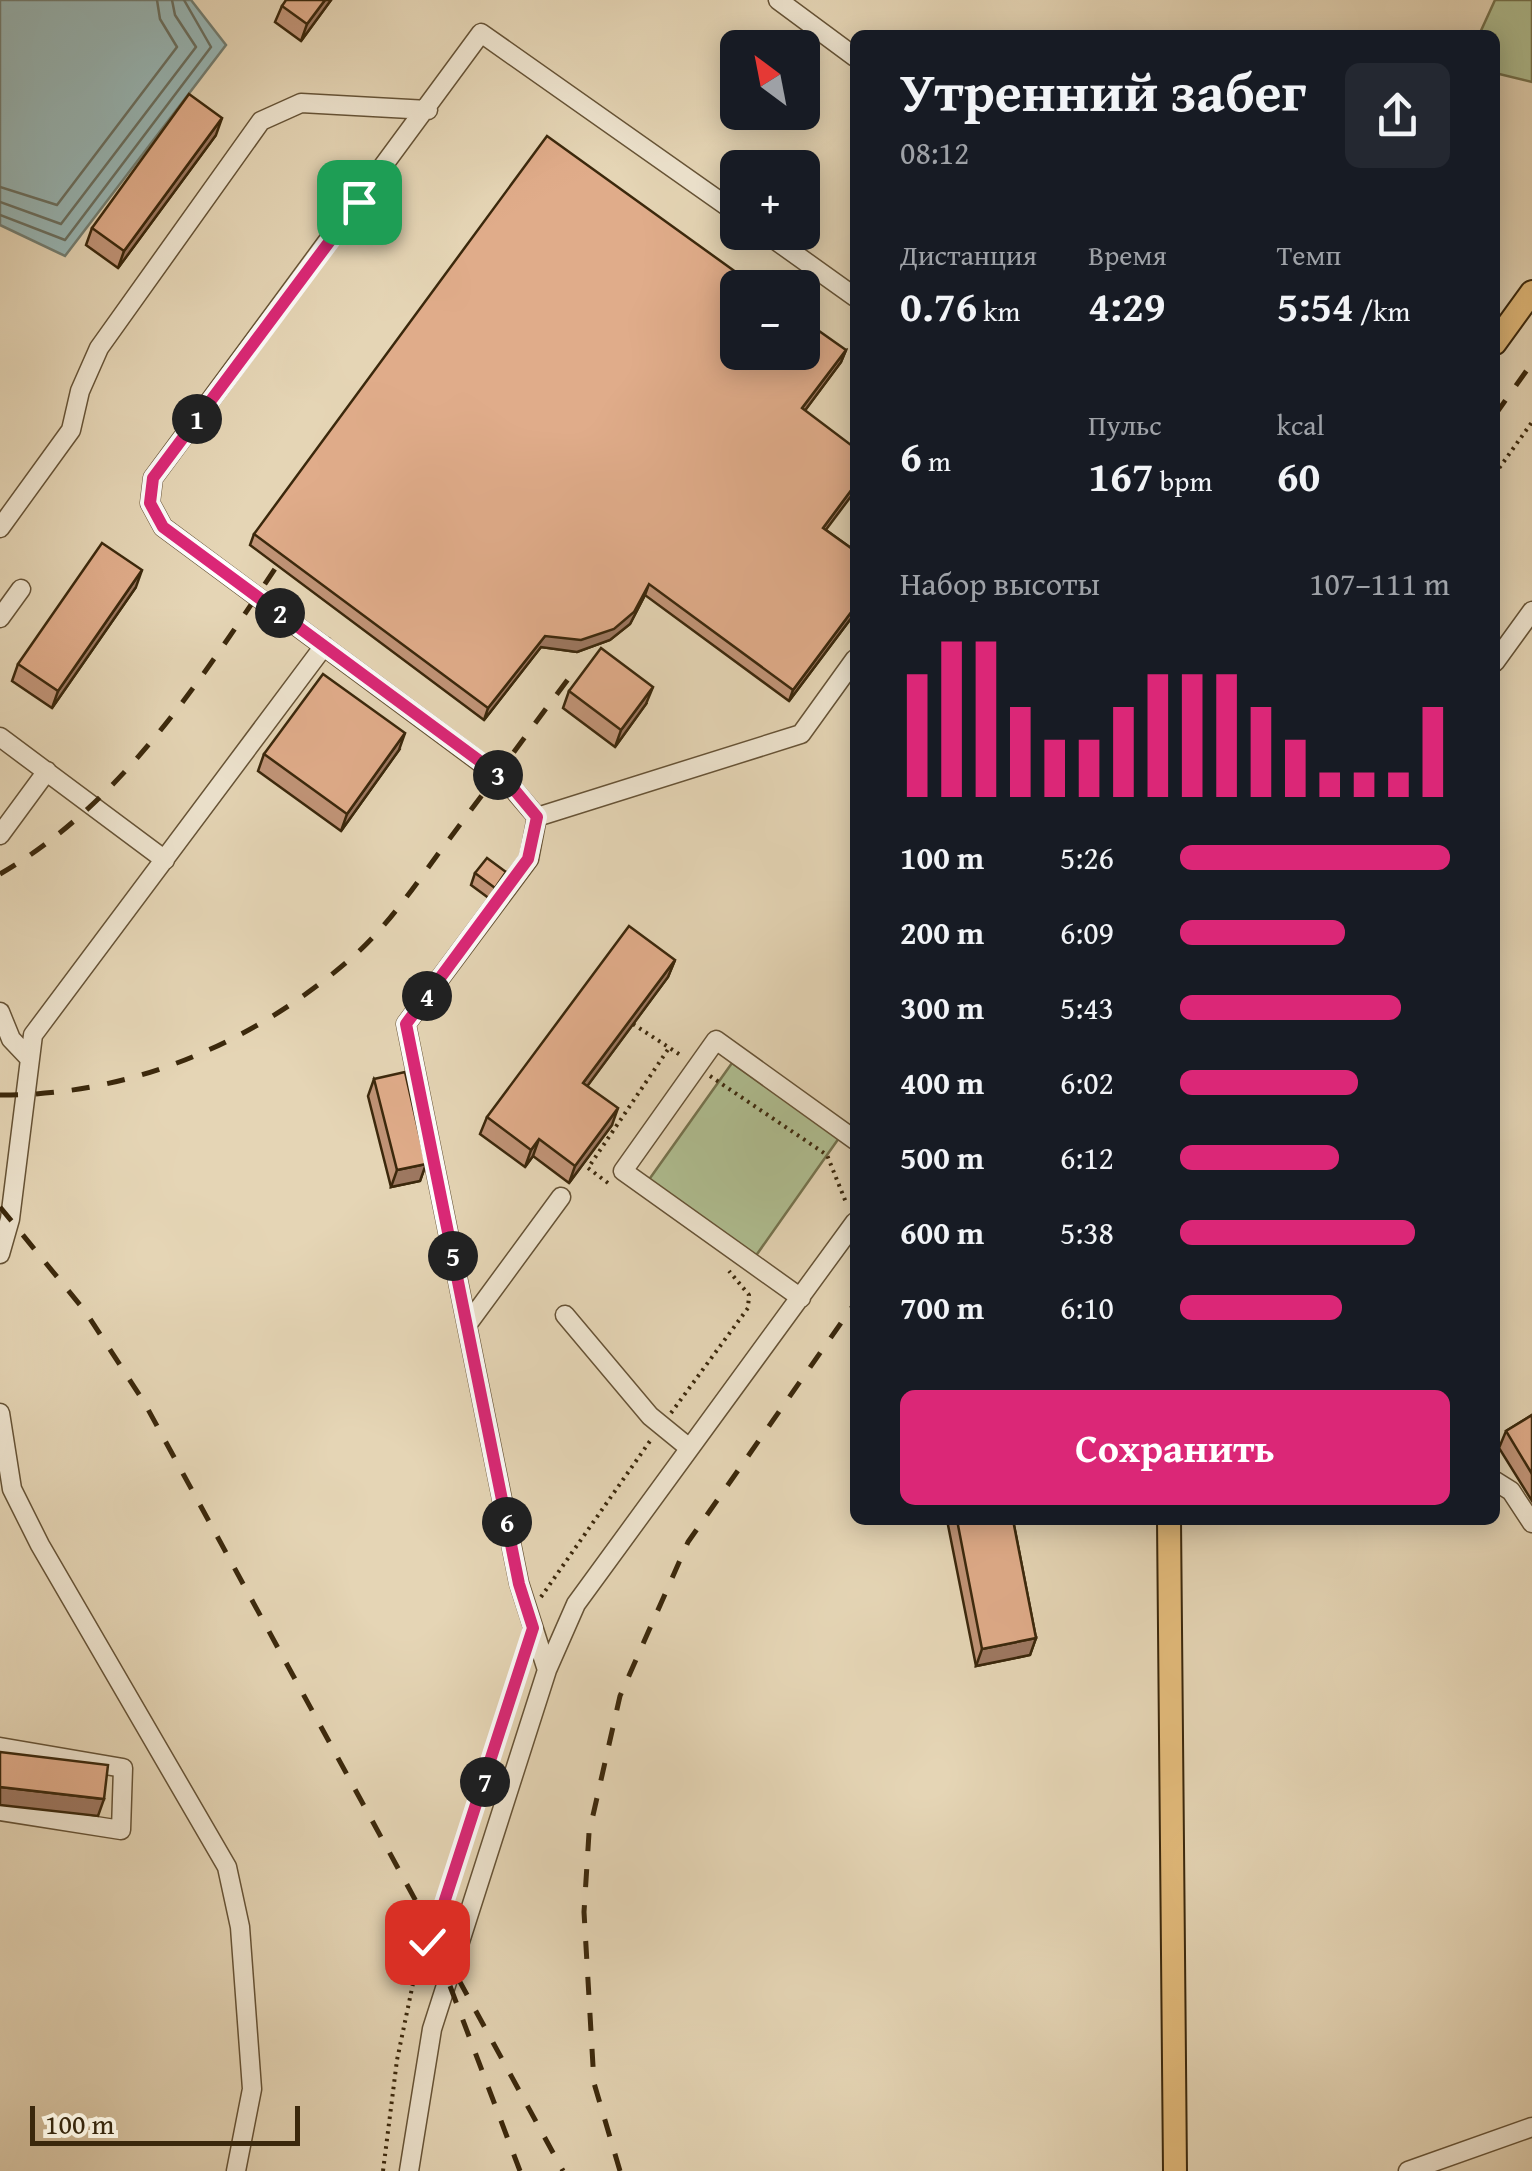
<!DOCTYPE html>
<html lang="ru">
<head>
<meta charset="utf-8">
<style>
	body { margin:0; font-family:"Gentium Book Plus",serif; background:#242831; color:#f1f3f6; height:100vh; display:flex; flex-direction:column; font-size:38px; white-space:nowrap }
	* { box-sizing:border-box; margin:0 }
	p { font-size:32px; color:#9ea1a6 }
	.icon { flex:none; width:55px; height:55px; fill:none; stroke:currentColor; stroke-width:2; stroke-linecap:round; stroke-linejoin:round }
	.map { position:relative; flex:1; overflow:hidden }
	.details { position:absolute; left:850px; top:30px; width:650px; height:1495px; display:flex; flex-direction:column; background:#171b24; border-radius:15px; box-shadow:0 5px 25px #0003 }
	.details>* { flex:none }
	.needle { width:65px; rotate:328deg }
	.controls { position:absolute; left:720px; top:30px; display:grid; gap:20px }
	.controls a { display:grid; place-items:center; width:100px; height:100px; border-radius:15px; background:#171b24; box-shadow:0 5px 25px #0003; font-size:50px }
	.scale { position:absolute; left:30px; bottom:25px; width:270px; box-sizing:border-box; padding-left:10px; border:5px solid #3b280c; border-top:0; font-size:28px; line-height:35px; white-space:nowrap; color:#3b280c; -webkit-text-stroke:8px #eee4cf; paint-order:stroke }
	.pin { position:absolute; display:grid; place-items:center; width:85px; height:85px; color:#fff; margin:-42px; border-radius:20px; box-shadow:0 5px 15px #0006 }
	.km { position:absolute; width:50px; height:50px; margin:-25px; border-radius:50%; background:#222; color:#fff; font-size:28px; line-height:50px; text-align:center }
	.round { display:grid; place-items:center; flex:none; width:105px; height:105px; border-radius:15px; background:#242831 }
	.headline { display:flex; align-items:center; justify-content:space-between; height:170px; padding:0 50px }
	h1 { font-size:55px; font-weight:700; line-height:75px }
	.metrics { display:grid; grid-template-columns:repeat(3,1fr); gap:15px; height:170px; padding:10px 50px }
	.metrics div { display:grid; align-content:center }
	.metrics b { font-size:42px; font-weight:700 }
	.metrics small { font-size:28px; font-weight:400 }
	.metrics p { font-size:28px }
	.chart { height:280px; padding:20px 50px }
	.chart p { display:flex; justify-content:space-between }
	.chart svg { width:100%; height:180px; margin-top:10px; stroke:#db2777; stroke-width:6 }
	.action { display:flex; gap:20px; margin-top:auto; padding:20px 50px }
	.action a { flex:1; height:115px; border-radius:15px; background:#db2777; color:#fff; font-size:40px; font-weight:700; line-height:115px; text-align:center }
	ul { padding:0 50px; list-style:none; font-size:32px }
	li { display:grid; grid-template-columns:160px 120px 1fr; align-items:center; height:75px }
	li i { height:25px; border-radius:12px; background:#db2777 }
	.map>svg:first-child { display:block }
	.green { fill:#afbe91; stroke:#75734e; stroke-width:2.5 }
	.water { fill:#98b7b6; stroke:#737e72; stroke-width:2.5 }
	.lines { fill:none; stroke-linecap:round; stroke-linejoin:round }
	.shore { stroke:#6a7061; stroke-width:2.5 }
	.minor-casing { stroke:#665336; stroke-width:21 }
	.major-casing { stroke:#3b280c; stroke-width:26 }
	.path { stroke:#3b280c; stroke-width:4; stroke-dasharray:2.5 5; stroke-linecap:butt }
	.minor { stroke:#eee4cf; stroke-width:18 }
	.major { stroke:#e2ba7a; stroke-width:22 }
	.rail { stroke:#3b280c; stroke-width:5; stroke-dasharray:18 18; stroke-linecap:butt }
	.wall { fill:#c19477; stroke:#3b280c; stroke-width:2.5 }
	.shaded-wall { fill:#9d7861; stroke:#3b280c; stroke-width:2.5 }
	.building { fill:#e0ac8a; stroke:#3b280c; stroke-width:2.5 }
	.route-casing { stroke:#fff; stroke-width:20 }
	.route { stroke:#db2777; stroke-width:12 }
</style>
</head>
<body>
<div class="map">
<svg width="1532" height="2171" viewBox="0 0 1532 2171">
	<rect width="100%" height="100%" fill="#e5d5b5"/>
	<filter id="stains"><feTurbulence type="fractalNoise" baseFrequency=".002" numOctaves="4"/><feColorMatrix values="0 0 0 0 .2 0 0 0 0 .09 0 0 0 0 .02 0 0 0 .5 -.17"/></filter>
	<radialGradient id="worn" r=".72"><stop offset=".6" stop-color="#630" stop-opacity="0"/><stop offset="1" stop-color="#630" stop-opacity=".3"/></radialGradient>
	<path class="green" d="M1495,0H1532V82L1495,73V35H1479Z
		M732,1063L839,1138L755,1257L648,1181Z"/>
	<path class="water" d="M0,0H191L226,45L65,256L0,225Z"/>
	<g class="lines">
		<path class="shore" d="M0,187L57,205L177,47L160,19L157,0
			M0,202L61,224L196,47L175,15L172,0
			M0,215L65,240L211,47L184,0"/>
		<g class="minor-casing">
			<path id="minor" d="M778,0L855,57
				M764,232L855,297
				M0,528L71,430L80,391L99,348L261,121L301,103L428,110
				M0,618L21,589
				M1495,662L1532,611
				M0,737L165,860
				M537,817L801,734L855,659
				M0,835L47,771
				M0,1012L11,1039L29,1058
				M0,1254L10,1219L33,1035L324,646
				M801,1298L623,1171L716,1040L855,1140
				M565,1315L650,1416L688,1447
				M467,1325L561,1197
				M0,1413L12,1489L40,1545L227,1867L240,1927L252,2089L236,2171
				M1495,1481L1511,1491L1532,1523
				M547,1670L519,1583L406,1024L529,859L537,817L508,783L163,527L150,503L153,478L481,33L738,214
				M0,1747L123,1768L121,1830L0,1811
				M409,2171L432,2029L547,1670L576,1604L855,1222
				M1408,2171L1532,2127"/>
		</g>
		<g class="major-casing">
			<path id="major" d="M1495,343L1532,292
				M1169,1520L1175,2171"/>
		</g>
		<path class="path" d="M1495,474L1532,422
			M633,1024L682,1056
			M710,1076L827,1155L847,1205
			M608,1183L588,1168L669,1048
			M671,1413L748,1308L749,1295L729,1271
			M541,1597L650,1441
			M383,2171L397,2060L416,1969L444,1903L525,1659"/>
		<use href="#minor" class="minor"/>
		<use href="#major" class="major"/>
		<path class="rail" d="M1495,415L1532,363
			M0,874C128,800 208,668 289,548
			M0,1095C129,1096 251,1044 348,961C385,930 413,888 441,850C484,793 526,735 569,678
			M0,1207L85,1311L144,1402L563,2171
			M450,1986L520,2171
			M620,2171L594,2083L584,1912L589,1833L620,1696L688,1542L855,1303"/>
	</g>
	<path class="wall" d="M331,0L301,41L275,22L282,6Z
		M216,135L118,268L86,245L92,228Z
		M846,350L841,362L805,410L826,530L855,551V613L789,701L645,595L630,624L610,640L577,652L541,647L484,720L250,545L254,534Z
		M136,587L52,708L12,681L18,664Z
		M569,691L646,704L615,747L563,708Z
		M399,750L341,831L258,771L264,754Z
		M506,872L502,883L490,899L471,885L475,873Z
		M675,960L668,977L587,1086L612,1125L569,1183L533,1156L525,1167L480,1134L487,1117Z
		M374,1079L426,1164L420,1181L391,1187L368,1096Z
		M1532,1415V1501L1499,1448L1506,1431Z
		M947,1520H1013L1036,1638L1030,1655L976,1666Z"/>
	<path class="shaded-wall" d="M325,0H331L301,41L307,24Z
		M222,118L216,135L118,268L124,251Z
		M846,350L841,362L798,420L802,408Z
		M855,485V491L819,539L823,528Z
		M142,570L136,587L52,708L58,691Z
		M649,584L645,595L630,624L610,640L577,652L541,647L484,720L488,708L545,636Z
		M855,607V613L789,701L793,690Z
		M653,687L646,704L615,747L621,730Z
		M405,733L399,750L341,831L347,814Z
		M506,872L502,883L490,899L495,888Z
		M675,960L668,977L577,1100L583,1083Z
		M618,1108L612,1125L569,1183L575,1166Z
		M539,1139L533,1156L525,1167L531,1150Z
		M426,1164L420,1181L391,1187L397,1170Z
		M1036,1638L1030,1655L976,1666L982,1649Z
		M0,1787L104,1799L98,1816L0,1805Z"/>
	<path class="building" d="M286,0H325L307,24L282,6Z
		M189,94L222,118L124,251L92,228Z
		M547,136L758,288H738V352H802V319L846,350L802,408L855,448V485L823,528L855,551V607L793,690L649,584L634,612L614,629L581,640L545,636L488,708L254,534Z
		M102,543L142,570L58,691L18,664Z
		M601,648L653,687L621,730L569,691Z
		M323,674L405,733L347,814L264,754Z
		M487,858L506,872L495,888L475,873Z
		M629,926L675,960L583,1083L618,1108L575,1166L539,1139L531,1150L487,1117Z
		M405,1072L426,1164L397,1170L374,1079Z
		M1532,1415V1474L1506,1431Z
		M957,1520H1013L1036,1638L982,1649Z
		M0,1752L108,1765L104,1799L0,1787Z"/>
	<g class="lines">
		<g class="route-casing">
			<path id="route" d="M359,202L153,478L150,503L163,527L508,782L537,817L528,859L406,1024L519,1584L533,1628L444,1903L427,1942"/>
		</g>
		<use href="#route" class="route"/>
	</g>
	<rect width="100%" height="100%" filter="url(#stains)"/>
	<rect width="100%" height="100%" fill="url(#worn)"/>
</svg>
<div class="controls">
<a><svg class="needle" viewBox="-14 -14 28 28"><path d="M0-13l5 13h-10z" fill="#e53935"/><path d="M0 13l5-13h-10z" fill="#9ea1a6"/></svg></a>
<a>+</a>
<a>−</a>
</div>
<div class="scale">100 m</div>
<div class="pin" style="left:359px;top:202px;background:#1e9e55"><svg class="icon" aria-label="arrive" viewBox="0 0 24 24"><path d="M6 21V4h12l-3 4 3 4H6"/></svg></div>
<div class="pin" style="left:427px;top:1942px;background:#d93025"><svg class="icon" aria-label="check" viewBox="0 0 24 24"><path d="M5 12l5 5 9-10"/></svg></div>
<b class="km" style="left:197px;top:419px">1</b>
<b class="km" style="left:280px;top:613px">2</b>
<b class="km" style="left:498px;top:775px">3</b>
<b class="km" style="left:427px;top:996px">4</b>
<b class="km" style="left:453px;top:1256px">5</b>
<b class="km" style="left:507px;top:1522px">6</b>
<b class="km" style="left:485px;top:1782px">7</b>
<section class="details">
<div class="headline"><div><h1>Утренний забег</h1><p>08:12</p></div><a class="round"><svg class="icon" aria-label="share" viewBox="0 0 24 24"><path d="M12 15V3M7 8l5-5 5 5M5 13v7h14v-7"/></svg></a></div>
<div class="metrics">
<div><p>Дистанция</p><b>0.76<small> km</small></b></div>
<div><p>Время</p><b>4:29</b></div>
<div><p>Темп</p><b>5:54<small> /km</small></b></div>
</div>
<div class="metrics">
<div><b>6<small> m</small></b></div>
<div><p>Пульс</p><b>167<small> bpm</small></b></div>
<div><p>kcal</p><b>60</b></div>
</div>
<div class="chart"><p><span>Набор высоты</span>107–111 m</p>
<svg viewBox="0 0 160 44" preserveAspectRatio="none"><path d="M5 44V14M15 44V6M25 44V6M35 44V22M45 44V30M55 44V30M65 44V22M75 44V14M85 44V14M95 44V14M105 44V22M115 44V30M125 44V38M135 44V38M145 44V38M155 44V22"/></svg>
</div>
<ul>
<li><b>100 m</b>5:26<i style="width:100%"></i></li>
<li><b>200 m</b>6:09<i style="width:61%"></i></li>
<li><b>300 m</b>5:43<i style="width:82%"></i></li>
<li><b>400 m</b>6:02<i style="width:66%"></i></li>
<li><b>500 m</b>6:12<i style="width:59%"></i></li>
<li><b>600 m</b>5:38<i style="width:87%"></i></li>
<li><b>700 m</b>6:10<i style="width:60%"></i></li>
</ul>
<div class="action"><a>Сохранить</a></div>
</section>
</div>
</body>
</html>
